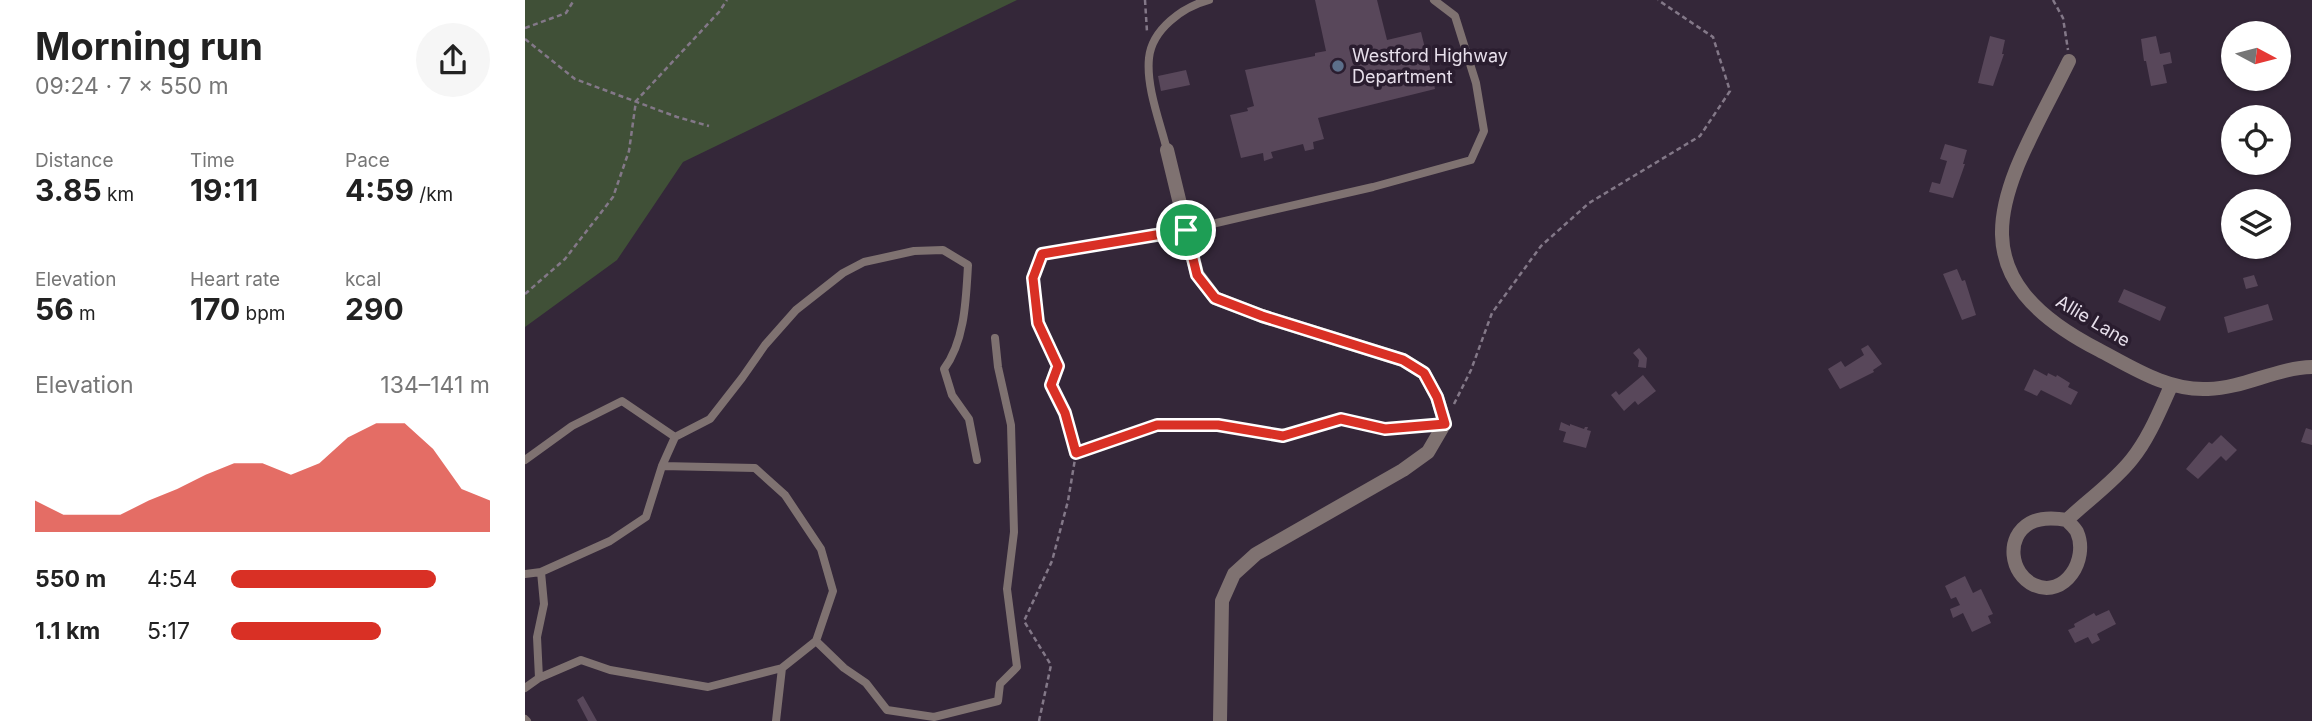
<!DOCTYPE html>
<html lang="en">
<head>
<meta charset="utf-8">
<style>
	body { margin:0; font-family:Inter,sans-serif; background:#f6f6f6; color:#222; height:100vh; display:flex; flex-direction:column; font-size:26px; white-space:nowrap }
	* { box-sizing:border-box; margin:0 }
	p { font-size:23px; color:#767676 }
	.icon { flex:none; width:38px; height:38px; fill:none; stroke:currentColor; stroke-width:2; stroke-linecap:round; stroke-linejoin:round }
	.map { position:relative; flex:1; overflow:hidden }
	.drawer { display:flex; flex-direction:column; background:#fff; width:525px }
	.drawer>* { flex:none }
	.needle { width:46px; rotate:97deg }
	.buttons { position:absolute; left:1696px; top:21px; display:grid; gap:14px }
	.buttons a { display:grid; place-items:center; width:70px; height:70px; border-radius:50%; background:#fff; box-shadow:0 2px 5px #0004; font-size:35px }
	.pin { position:absolute; display:grid; place-items:center; width:60px; height:60px; color:#fff; margin:-30px; border:4px solid #fff; border-radius:50%; box-shadow:0 2px 7px #0007 }
	.round { display:grid; place-items:center; flex:none; width:74px; height:74px; border-radius:37px; background:#f6f6f6 }
	.headline { display:flex; align-items:center; justify-content:space-between; height:119px; padding:0 35px }
	h1 { font-size:38px; font-weight:700; line-height:52px }
	.metrics { display:grid; grid-template-columns:repeat(3,1fr); gap:10px; height:119px; padding:7px 35px }
	.metrics div { display:grid; align-content:center }
	.metrics b { font-size:30px; font-weight:700 }
	.metrics small { font-size:19px; font-weight:400 }
	.metrics p { font-size:19px }
	.chart { height:196px; padding:14px 35px }
	.chart p { display:flex; justify-content:space-between }
	.chart svg { width:100%; height:126px; margin-top:7px; fill:#d93025; opacity:.7 }
	ul { padding:0 35px; list-style:none; font-size:23px }
	li { display:grid; grid-template-columns:112px 84px 1fr; align-items:center; height:52px }
	li i { height:18px; border-radius:9px; background:#d93025 }
	main { display:flex; flex:1; min-height:0 }
	.map>svg:first-child { display:block }
	.green { fill:#405037 }
	.building { fill:#58475a }
	.lines { fill:none; stroke-linecap:round; stroke-linejoin:round }
	.path { stroke:#837888; stroke-width:2.5; stroke-dasharray:5 3.5; stroke-linecap:butt }
	.service { stroke:#7f7271; stroke-width:8 }
	.minor { stroke:#7f7271; stroke-width:14 }
	.route-casing { stroke:#fff; stroke-width:14 }
	.route { stroke:#d93025; stroke-width:9 }
	.service-dot { fill:#5c6f8a; stroke:#2a1d2f; stroke-width:2.5 }
	.labels { text-anchor:middle; stroke-width:7; stroke-linejoin:round; paint-order:stroke }
	.poi-label { font-size:18px; fill:#e7dfeb; stroke:#2a1d2f; text-anchor:start }
	.street-label { font-size:18px; fill:#e7dfeb; stroke:#2a1d2f }
</style>
</head>
<body>
<main>
<section class="drawer">
<div class="headline"><div><h1>Morning run</h1><p>09:24 · 7 × 550 m</p></div><a class="round"><svg class="icon" aria-label="share" viewBox="0 0 24 24"><path d="M12 15V3M7 8l5-5 5 5M5 13v7h14v-7"/></svg></a></div>
<div class="metrics">
<div><p>Distance</p><b>3.85<small> km</small></b></div>
<div><p>Time</p><b>19:11</b></div>
<div><p>Pace</p><b>4:59<small> /km</small></b></div>
</div>
<div class="metrics">
<div><p>Elevation</p><b>56<small> m</small></b></div>
<div><p>Heart rate</p><b>170<small> bpm</small></b></div>
<div><p>kcal</p><b>290</b></div>
</div>
<div class="chart"><p><span>Elevation</span>134–141 m</p>
<svg viewBox="0 0 160 44" preserveAspectRatio="none"><path d="M0 44V33L10 38L20 38L30 38L40 33L50 29L60 24L70 20L80 20L90 24L100 20L110 11L120 6L130 6L140 15L150 29L160 33V44z"/></svg>
</div>
<ul>
<li><b>550 m</b>4:54<i style="width:79%"></i></li>
<li><b>1.1 km</b>5:17<i style="width:58%"></i></li>
</ul>
</section>
<div class="map">
<svg width="1787" height="721" viewBox="0 0 1787 721">
	<rect width="100%" height="100%" fill="#342739"/>
	<path class="green" d="M0,0H492L158,162L92,260L0,327Z"/>
	<path class="building" d="M790,0H852L862,40L896,32L910,89L793,118L799,139L788,142L789,149L780,151L778,144L746,152L748,158L739,161L738,153L716,158L705,115L723,111L722,108L729,106L720,70L790,56V53L801,51Z
		M1465,36L1480,40L1477,54H1479L1468,86L1453,83Z
		M1631,36L1635,54L1645,52L1647,63L1638,65L1642,83L1626,86L1621,61H1619L1616,39Z
		M661,70L665,85L636,91L633,76Z
		M1420,144L1442,150L1438,164H1440L1428,198L1404,192L1407,182L1415,184L1422,161L1415,159Z
		M1432,269L1437,281L1440,280L1451,315L1437,320L1418,274Z
		M1729,275L1733,286L1721,289L1718,278Z
		M1599,289L1641,307L1635,321L1593,302Z
		M1743,304L1748,320L1703,333L1699,317Z
		M1343,345L1357,364L1348,370L1349,372L1315,389L1303,369L1316,361L1320,367L1339,355L1336,349Z
		M1114,348L1122,358L1121,368L1113,367L1114,360L1108,353Z
		M1509,369L1522,376L1523,373L1531,377L1532,375L1545,383L1543,387L1553,392L1546,405L1516,390L1512,396L1499,390Z
		M1118,375L1131,391L1113,405L1110,401L1099,411L1086,395L1091,391L1094,395Z
		M1036,422L1045,426V424L1059,429L1060,427H1063L1062,430L1066,431L1061,448L1038,442L1041,432L1034,430Z
		M1781,428L1787,430V445L1776,442Z
		M1696,435L1712,450L1701,461L1696,456L1673,479L1661,469L1684,442L1687,444Z
		M1440,576L1448,593L1456,589L1468,614L1463,616L1466,623L1447,632L1438,613L1428,618L1425,609L1435,605L1431,597L1426,599L1420,586Z
		M1584,610L1591,624L1572,634L1575,640L1567,644L1563,637L1550,643L1543,630L1550,627L1549,624L1569,613L1571,616Z
		M58,696L72,721H63L52,700Z"/>
	<g class="lines">
		<path class="path" d="M620,0L622,32
			M1528,0L1538,18L1543,50
			M0,28L41,13L49,0
			M0,39L50,79L152,117L184,126
			M0,294L40,259L88,197L104,151L111,101L194,12L202,0
			M929,404L946,370L967,313L1016,246L1064,203L1175,136L1205,91L1188,37L1133,0
			M551,453L632,425H693L758,436L816,419L861,429L903,425
			M514,721L526,665L499,621L527,561L543,501L551,453L540,413L526,385L533,366L513,323L508,278L517,254L557,249L647,232"/>
		<path class="service" d="M642,150C635,122 621,87 624,58C627,29 658,7 684,0
			M661,230L848,187L946,160L959,131L951,83L930,16L909,0
			M0,460L47,426L97,401L150,437L185,419L217,378L240,345L271,310L318,273L339,262L389,251L418,250L443,265C441,299 440,341 419,369L427,395L444,419L452,460
			M137,466L230,468L260,495L296,549L308,591L291,641L257,668L251,721
			M16,572L85,541L121,517L137,466L150,437
			M0,574L16,572L19,604L12,637L14,678
			M291,641L319,668L341,683L362,710L409,717L473,701L475,684L492,667L482,589L489,532L486,425L473,367L470,338
			M0,688L14,678L56,660L85,670L183,687L257,668
			M0,719L2,721"/>
		<path class="minor" d="M1544,61C1485,181 1416,269 1574,350C1608,368 1643,391 1683,389C1719,388 1751,368 1787,367
			M642,150L672,274L690,298L737,316L878,360L899,373L912,397L920,423L903,452L878,470L731,554L709,574L697,601L695,721
			M1542,520C1545,524 1550,528 1552,532C1564,559 1540,599 1509,585C1485,574 1480,537 1505,523C1516,517 1530,518 1542,520C1563,500 1589,482 1607,459C1624,438 1635,410 1646,386"/>
	</g>
	<g class="lines">
		<g class="route-casing">
			<path id="route" d="M661,230L672,275L690,298L737,316L878,360L899,373L912,397L920,424L860,429L816,419L758,436L693,425H632L551,453L540,413L526,385L533,366L513,323L508,278L517,254Z"/>
		</g>
		<use href="#route" class="route"/>
	</g>
	<circle class="service-dot" cx="813" cy="66" r="7"/>
	<g class="labels">
		<g class="poi-label">
			<text x="827" y="62">Westford Highway<tspan x="827" dy="21">Department</tspan></text>
		</g>
		<g class="street-label">
			<text transform="translate(1568 321) rotate(31)" y="6">Allie Lane</text>
		</g>
	</g>
</svg>
<div class="buttons">
<a><svg class="needle" viewBox="-14 -14 28 28"><path d="M0-13l5 13h-10z" fill="#e53935"/><path d="M0 13l5-13h-10z" fill="#767676"/></svg></a>
<a><svg class="icon" aria-label="locate" viewBox="0 0 24 24"><circle cx="12" cy="12" r="6"/><path d="M12 2v4M12 18v4M2 12h4M18 12h4"/></svg></a>
<a><svg class="icon" aria-label="layers" viewBox="0 0 24 24"><path d="M12 4l9 5-9 5-9-5zM3 14l9 5 9-5"/></svg></a>
</div>
<div class="pin" style="left:661px;top:230px;background:#1e9e55"><svg class="icon" aria-label="arrive" viewBox="0 0 24 24"><path d="M6 21V4h12l-3 4 3 4H6"/></svg></div>
</div>
</main>
</body>
</html>
